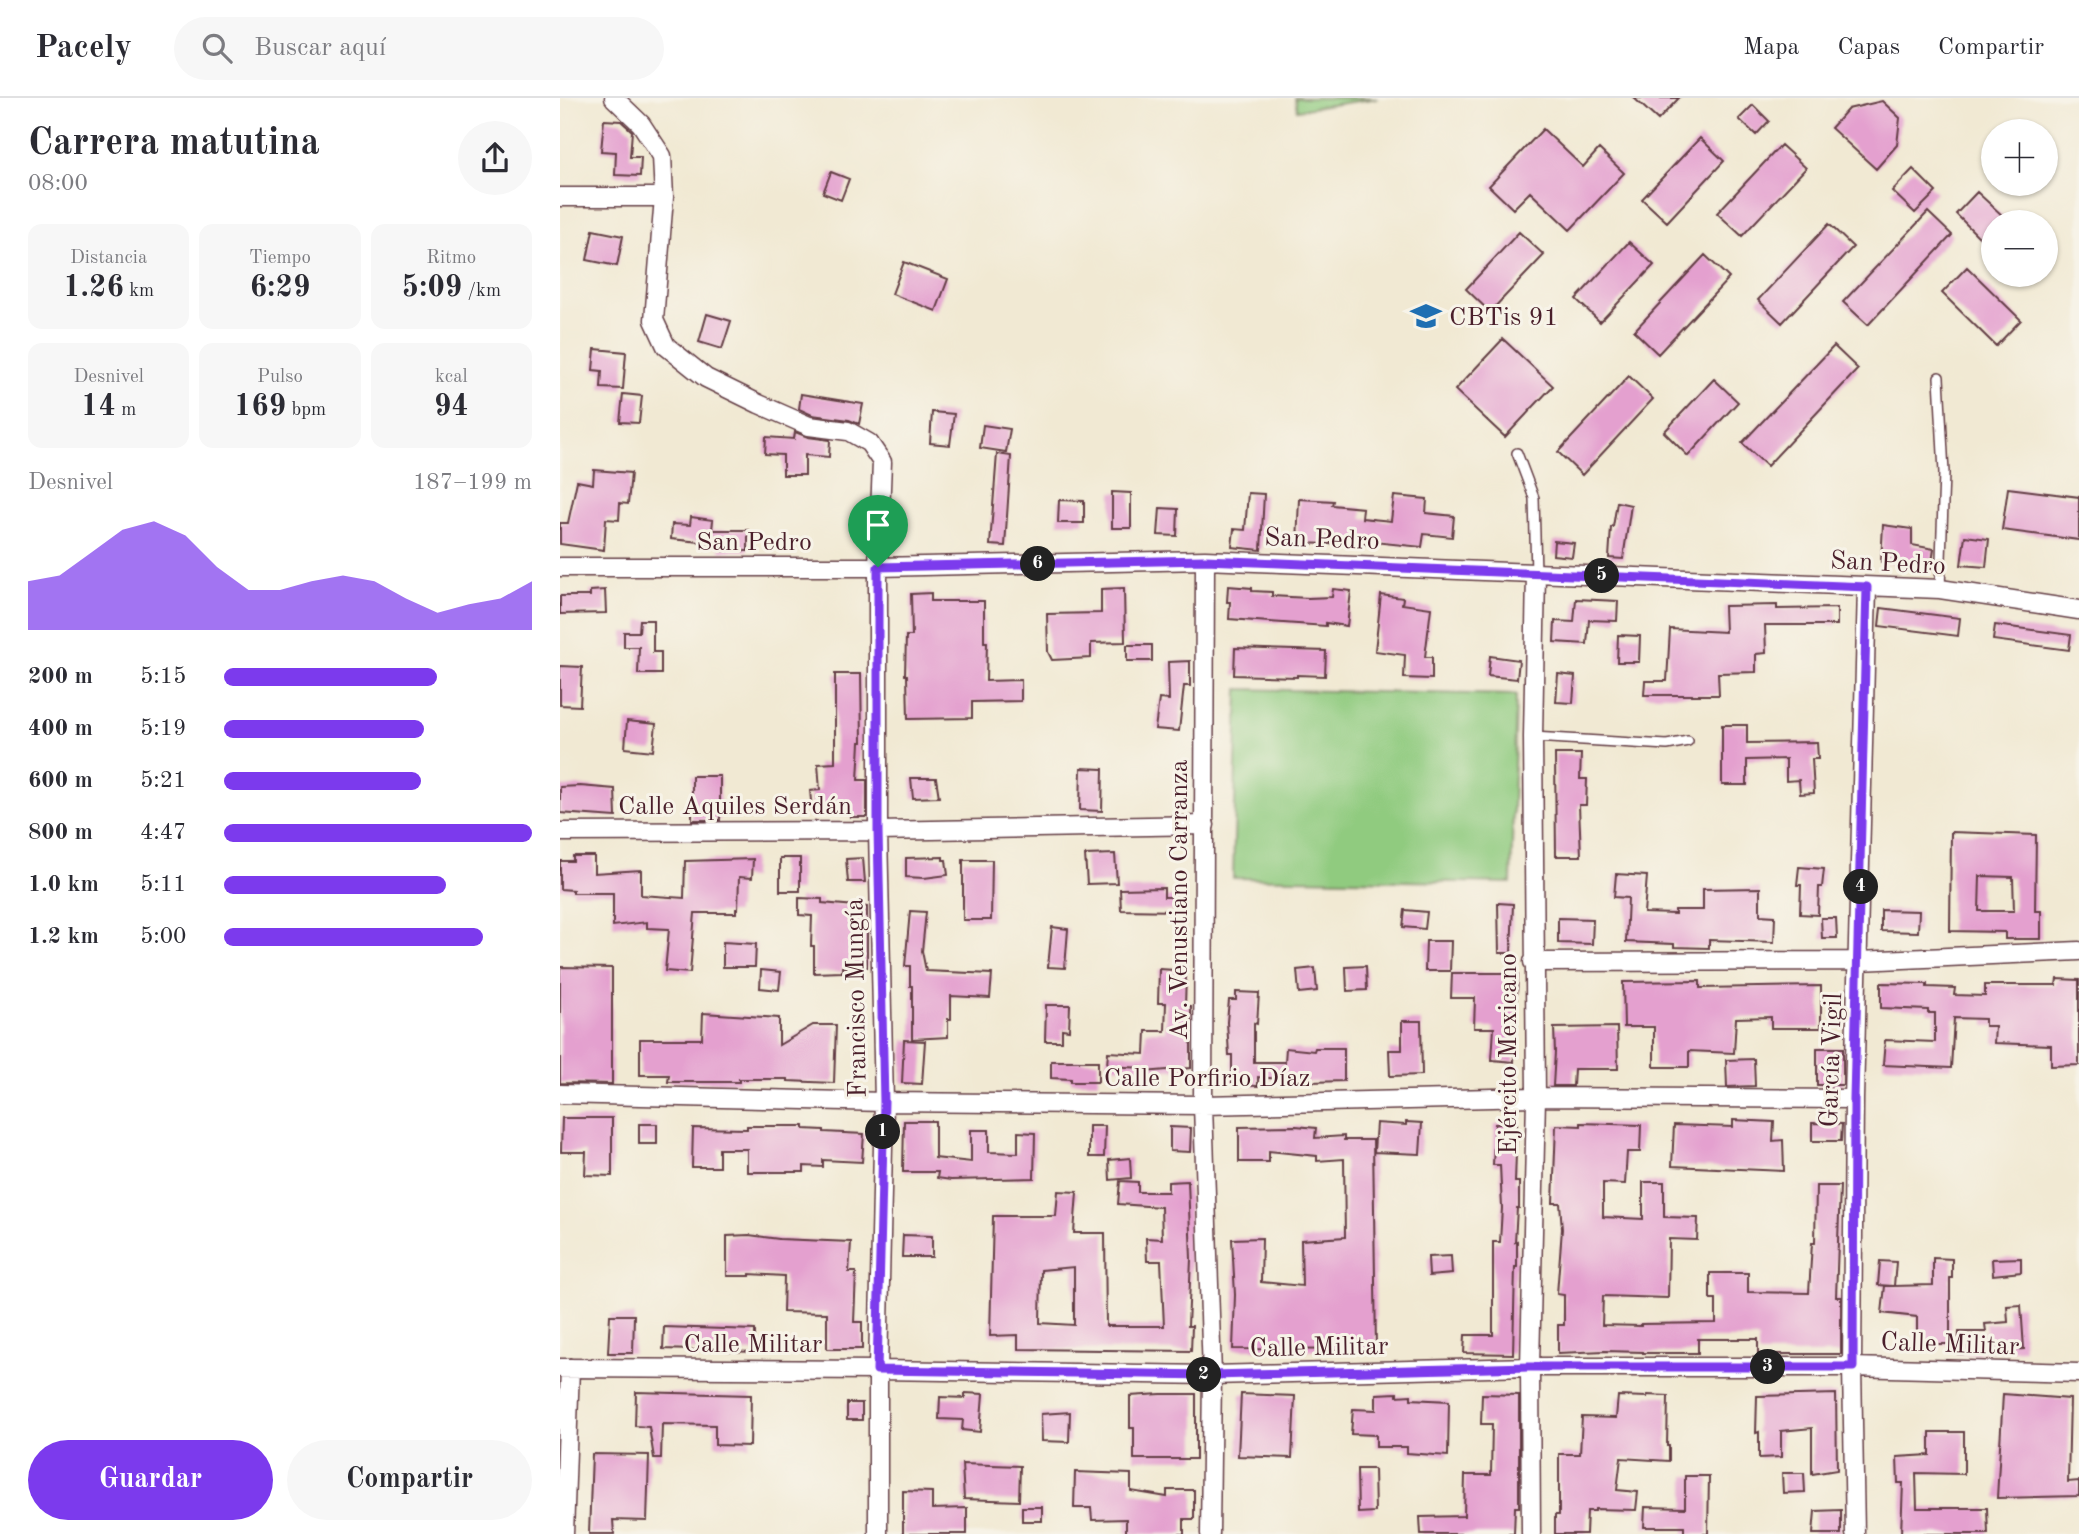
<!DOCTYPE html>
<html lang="es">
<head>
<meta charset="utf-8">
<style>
	body { margin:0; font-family:"Old Standard TT",serif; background:#f7f7f7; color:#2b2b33; height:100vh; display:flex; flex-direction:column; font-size:26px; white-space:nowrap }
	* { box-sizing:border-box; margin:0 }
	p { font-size:23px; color:#7c7c81 }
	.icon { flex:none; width:38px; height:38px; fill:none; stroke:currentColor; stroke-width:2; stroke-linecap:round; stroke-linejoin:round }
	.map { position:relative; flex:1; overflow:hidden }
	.sheet { display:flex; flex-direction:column; background:#fff; width:560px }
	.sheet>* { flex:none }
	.buttons { position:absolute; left:1421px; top:21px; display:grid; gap:14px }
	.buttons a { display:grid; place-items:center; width:77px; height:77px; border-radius:50%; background:#fff; box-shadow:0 2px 5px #0004; font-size:35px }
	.pin { position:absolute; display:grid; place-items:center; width:60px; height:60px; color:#fff; margin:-72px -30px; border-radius:50% 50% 50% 0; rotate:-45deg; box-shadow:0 0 7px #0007 }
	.pin .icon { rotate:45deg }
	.km { position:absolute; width:35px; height:35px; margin:-18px; border-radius:50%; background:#222; color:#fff; font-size:19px; line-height:35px; text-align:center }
	.round { display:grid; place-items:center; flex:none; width:74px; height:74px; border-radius:37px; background:#f7f7f7 }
	.summary { display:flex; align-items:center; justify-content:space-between; height:119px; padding:0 28px }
	h1 { font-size:38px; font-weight:800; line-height:52px }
	.metrics { display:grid; grid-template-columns:repeat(3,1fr); gap:10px; height:119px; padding:7px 28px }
	.metrics div { display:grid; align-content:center; border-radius:14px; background:#f7f7f7; text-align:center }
	.metrics b { font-size:30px; font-weight:800 }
	.metrics small { font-size:19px; font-weight:400 }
	.metrics p { font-size:19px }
	.chart { height:196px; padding:14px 28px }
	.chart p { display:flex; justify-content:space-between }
	.chart svg { width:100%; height:126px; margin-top:7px; fill:#7c3aed; opacity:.7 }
	.action { display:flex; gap:14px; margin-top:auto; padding:14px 28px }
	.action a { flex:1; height:80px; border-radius:42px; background:#7c3aed; color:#fff; font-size:28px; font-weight:800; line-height:80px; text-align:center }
	.action a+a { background:#f7f7f7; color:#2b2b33 }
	ul { padding:0 28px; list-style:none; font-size:23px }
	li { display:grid; grid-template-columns:112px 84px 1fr; align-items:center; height:52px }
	li i { height:18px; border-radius:9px; background:#7c3aed }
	header { display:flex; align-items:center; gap:42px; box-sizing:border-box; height:98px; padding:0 35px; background:#fff; border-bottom:2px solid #e1e1e2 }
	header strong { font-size:33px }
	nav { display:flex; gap:38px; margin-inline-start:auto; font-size:24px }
	.search { width:490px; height:63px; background:#f7f7f7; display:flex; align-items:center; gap:18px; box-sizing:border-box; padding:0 24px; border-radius:38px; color:#7c7c81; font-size:26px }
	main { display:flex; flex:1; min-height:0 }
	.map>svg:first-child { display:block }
	.green { fill:#90cb7f; stroke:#6d7555; stroke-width:2 }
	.building { fill:#e4a0cf; fill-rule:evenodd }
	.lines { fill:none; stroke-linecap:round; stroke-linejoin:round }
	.lane-casing { stroke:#633d44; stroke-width:12 }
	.street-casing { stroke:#633d44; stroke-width:21 }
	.lane { stroke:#fff; stroke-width:9 }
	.street { stroke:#fff; stroke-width:18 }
	.route-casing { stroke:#fff; stroke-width:14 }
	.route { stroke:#7c3aed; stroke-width:9 }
	.labels { text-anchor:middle; stroke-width:6; stroke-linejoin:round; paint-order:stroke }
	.poi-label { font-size:26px; fill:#4a1f2b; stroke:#f7f3e8; text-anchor:start }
	.street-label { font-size:26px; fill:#4a1f2b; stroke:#f7f3e8 }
</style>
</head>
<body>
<header>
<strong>Pacely</strong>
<div class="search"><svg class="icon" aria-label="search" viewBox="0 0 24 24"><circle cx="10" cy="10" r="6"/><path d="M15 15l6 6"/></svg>Buscar aquí</div>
<nav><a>Mapa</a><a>Capas</a><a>Compartir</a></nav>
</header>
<main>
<section class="sheet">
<div class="summary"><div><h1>Carrera matutina</h1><p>08:00</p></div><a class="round"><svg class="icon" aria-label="share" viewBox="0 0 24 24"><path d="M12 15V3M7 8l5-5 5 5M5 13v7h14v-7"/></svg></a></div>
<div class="metrics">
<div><p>Distancia</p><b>1.26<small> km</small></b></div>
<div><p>Tiempo</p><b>6:29</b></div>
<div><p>Ritmo</p><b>5:09<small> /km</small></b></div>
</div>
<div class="metrics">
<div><p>Desnivel</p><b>14<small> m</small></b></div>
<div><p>Pulso</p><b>169<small> bpm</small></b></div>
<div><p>kcal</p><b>94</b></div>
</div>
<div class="chart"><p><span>Desnivel</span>187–199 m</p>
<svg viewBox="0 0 160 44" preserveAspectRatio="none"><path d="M0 44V27L10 25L20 17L30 9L40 6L50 11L60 22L70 30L80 30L90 27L100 25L110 27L120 33L130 38L140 35L150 33L160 27V44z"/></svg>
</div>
<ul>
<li><b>200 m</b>5:15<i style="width:69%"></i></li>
<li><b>400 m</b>5:19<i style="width:65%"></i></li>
<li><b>600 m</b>5:21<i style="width:64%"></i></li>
<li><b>800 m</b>4:47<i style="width:100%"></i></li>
<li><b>1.0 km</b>5:11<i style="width:72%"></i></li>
<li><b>1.2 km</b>5:00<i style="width:84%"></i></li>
</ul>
<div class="action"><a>Guardar</a><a>Compartir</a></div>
</section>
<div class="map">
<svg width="1519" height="1436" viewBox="0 0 1519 1436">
	<rect width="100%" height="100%" fill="#f7f3e8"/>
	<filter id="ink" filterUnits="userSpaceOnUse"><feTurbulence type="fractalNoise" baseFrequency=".0143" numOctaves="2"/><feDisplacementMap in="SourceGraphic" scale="14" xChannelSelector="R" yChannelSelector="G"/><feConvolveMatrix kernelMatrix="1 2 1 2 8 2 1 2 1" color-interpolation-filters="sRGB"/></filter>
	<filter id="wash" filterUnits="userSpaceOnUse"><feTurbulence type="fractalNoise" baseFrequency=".00686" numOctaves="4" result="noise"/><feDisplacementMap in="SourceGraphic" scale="28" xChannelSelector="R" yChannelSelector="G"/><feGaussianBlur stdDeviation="1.57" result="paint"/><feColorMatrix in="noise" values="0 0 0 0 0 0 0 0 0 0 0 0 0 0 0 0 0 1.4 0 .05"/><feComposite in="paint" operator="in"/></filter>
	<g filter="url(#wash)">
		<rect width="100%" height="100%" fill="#f1e9d3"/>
		<path class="green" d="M735,0H818L737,12Z
			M678,591L956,597L951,785L673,780Z"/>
		<g id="blocks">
			<path class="building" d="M1074,0H1119L1098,22Z
				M1322,3L1340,20L1337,47L1316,71L1271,30L1288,11Z
				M1193,7L1209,23L1196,37L1179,21Z
				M44,22L61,23L72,33L70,59H81L80,78L55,77L56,54L41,53Z
				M983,31L1023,69L1039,51L1064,75L1010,132L970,94L953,111L929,88Z
				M1140,40L1164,63L1107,124L1082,101Z
				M1221,47L1246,70L1182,138L1157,115Z
				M1353,71L1376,94L1355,115L1332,93Z
				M271,74L289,81L281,102L263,95Z
				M1417,94L1443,118L1437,124H1433V128L1421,141L1396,116Z
				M1368,114L1392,137L1308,227L1283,204Z
				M1269,126L1293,149L1222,225L1198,202Z
				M33,132L63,138L57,168L27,162Z
				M959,134L984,157L930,214L906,191Z
				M1069,144L1094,167L1040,224L1016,201Z
				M1145,157L1169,180L1098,256L1074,233Z
				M344,164L388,181L376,213L332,196Z
				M1407,169L1461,222L1436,248L1382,195Z
				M147,216L171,223L162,251L139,244Z
				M943,241L993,288L945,339L895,292Z
				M1274,248L1298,271L1207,368L1182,345Z
				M35,251L66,254L63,291L41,290L42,273L33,272Z
				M1069,278L1093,301L1022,377L998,354Z
				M1154,281L1178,304L1128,358L1104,334Z
				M63,296L82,298L79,325L60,324Z
				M241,296L303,306L299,326L289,322L252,317L239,311Z
				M372,314L394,316L390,347L370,345Z
				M423,327L450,331L446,354L420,350Z
				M235,334L248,339L270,342L269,359L245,357V377H223V357L205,356L206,339L234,341Z
				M437,356L451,358L445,448L430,447Z
				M34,372L71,375L68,406L60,405L59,422L46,421L44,452L0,446V425H8L17,383L33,386Z
				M1448,390L1519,399V442L1442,432Z
				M552,394L571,395V430H552Z
				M688,395L704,396L701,452L672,449L674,431L685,432Z
				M834,398L867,401L866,415L894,418L892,439L864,436L862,449L814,444V447L771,443V446L737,445L739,401L773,403L772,407L803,410L802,420L831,423Z
				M499,402L524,403V425H498Z
				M1057,404L1071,407L1063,461L1049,460L1051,429H1053Z
				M600,410L618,411L617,438L598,437Z
				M131,419L153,422L152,432H188V453H160V446L111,441L112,426L130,427Z
				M1323,427L1352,431V447L1374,451L1371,471L1321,464Z
				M1405,438L1429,441L1426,469L1401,467Z
				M994,443L1014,445L1012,459L993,457Z
				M668,488L692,490V493L712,494V498L748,500L772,499L773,491L791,493L787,528L766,525V528L669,521L670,504H667Z
				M564,490L565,544L531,545V560L492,562L488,554L487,516L541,515V491Z
				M45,492L46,515L0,516V498H30V493Z
				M371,495V503H424V544H427L426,583L461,582V603L412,604V620L348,621L347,577H345L346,538H352L351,496Z
				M821,497L843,500L842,506L871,510L865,559H872V581L844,580L845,557L815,553Z
				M1016,501L1058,503L1057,523L1029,522L1027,546L994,544L995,523L1014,524Z
				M1217,507V511L1277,510V527H1205L1206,555L1196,556V574L1158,575L1159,597H1084L1085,583H1107L1110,531L1165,534L1164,508Z
				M1321,510L1400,520L1398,538L1319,528Z
				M80,522H93V554H101V576H78L79,549H64V534H79Z
				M1435,527L1511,537L1509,552L1433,542Z
				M1058,537L1080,538L1079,564H1057Z
				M567,547H592V563H567Z
				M675,550L766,553L765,578L737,577V579L674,577Z
				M930,558L959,562L957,581L928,578Z
				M630,563V588H624L619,633L595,631L599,601L609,602L608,564Z
				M0,568L22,569L20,608L0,607Z
				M275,576H301L302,644H300L298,682H307V719H290V708L252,712L250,693L260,692L258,666L275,665Z
				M998,576L1015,578L1013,605L996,604Z
				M67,623L96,626L93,653L65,650Z
				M1162,627H1187V645L1257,644L1258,661H1252L1254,695L1240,696L1239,682L1226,683V661L1187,662V687H1162Z
				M995,656H1021L1020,681H1027L1026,707H1019L1021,758H996Z
				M521,670L543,671L542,713L520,712Z
				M132,678H160V722H132Z
				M351,680H376L379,699L353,700Z
				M20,688L55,691L56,719L0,715V689Z
				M1391,734L1476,737L1475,813H1481V841H1445V834L1390,833ZM1420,778L1453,779L1454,813H1419Z
				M555,756L557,785L527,786L525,757Z
				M13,758H34V775L81,772V797L124,800L125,763L193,761L192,780L179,779L178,811H176V815H135L130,875L105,873L109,831L87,830V824L53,828V795H13V792L0,791V763H13Z
				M383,759V762H386L388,777L364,780L346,779V760Z
				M220,760H240V793H220Z
				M303,760L305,784H288L286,761Z
				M403,762H432L431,822H403Z
				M1239,769L1264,771L1262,789H1259L1258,817L1240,816L1241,787H1237Z
				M1056,776L1087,778L1084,815L1115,816V812H1143V791L1200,790V817L1215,818L1214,844L1149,842V850L1114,849V846L1066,844L1068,800L1054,799Z
				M604,790V799H619V813L561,812L560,791Z
				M239,800L262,801V805L307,809V869H282V874L254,875V848H251L252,818L239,817Z
				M938,805L953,806L951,855H939Z
				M845,812L867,814L865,831L843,829Z
				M1321,812L1359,813L1358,834L1321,833Z
				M350,813L366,814L362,853L366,873L432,876L430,900L391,898V921H388V939L352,941V888H350V868H345Z
				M998,820L1033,821L1032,846L998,845Z
				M1261,820H1276L1277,840H1262Z
				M492,829L508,831L505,870L488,869Z
				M866,843H891L890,873H865Z
				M163,844L196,846L195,869H163Z
				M806,868L807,892L787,893L786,869Z
				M0,869L52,870V986L0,985Z
				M755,870L757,893L739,895L737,872Z
				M599,871L615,872L618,875H626L625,908H631V970L584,974V970L547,968L548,954L585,956L586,933H605L606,905H598Z
				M201,872L221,874L219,892L200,890Z
				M892,875H958L954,964L932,962L934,930H914L915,900H891Z
				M1497,881L1519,882V967L1491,968V947L1434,945L1435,928H1425V921L1394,920L1391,970L1323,967L1325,942L1375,944V915H1368V912L1321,910V885L1367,886V889L1395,890L1394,897L1425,898V887H1496Z
				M1140,883V890L1261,888V930H1211V919L1176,920L1174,955L1129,953V969H1094V929H1064L1063,884Z
				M676,894L699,895L697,926L694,925V964H725L726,950L754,953L755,950H784V983L750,984L698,979V988L672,987V957H669L667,924L669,902H676Z
				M486,907H510L509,932L502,931V943H485Z
				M143,915L219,920V947L253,927H276L274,985L228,983V981H179V984H108L109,977H80V941H142Z
				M842,923H861L862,977L830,978L829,952H842Z
				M1057,929L1058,971H1014L1013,988H993L995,954L994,930Z
				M344,942L365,943L362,986L342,985Z
				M1257,950H1283V987H1257Z
				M1194,961L1195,988L1167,989L1166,962Z
				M491,963H538V984H511V981L491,980Z
				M2,1020H52V1078L25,1077L26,1054H1Z
				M1173,1022L1214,1024L1213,1043L1223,1042L1224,1073L1112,1068L1114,1027L1173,1029Z
				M344,1023H375V1060L411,1064V1032H429V1054L458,1055V1034L475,1035L474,1080L391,1082L377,1080L378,1074H343Z
				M846,1024L862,1025L860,1056L814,1054L816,1025L846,1027Z
				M1021,1025L1081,1027L1080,1054H1067L1065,1086L1043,1085V1119L1083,1121V1084H1104V1119L1138,1120L1137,1142L1109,1141L1108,1200L1043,1198L1042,1227L1081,1228V1226L1156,1225V1201H1150V1175H1188V1194L1249,1195L1252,1145H1255L1256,1088H1280L1276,1199H1281V1256H1198V1241H1138V1255H1083V1254L1045,1253L998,1255V1227H1004V1197L997,1196L1002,1131L1000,1105H993L996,1027L1021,1028Z
				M1252,1025L1282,1026L1281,1043H1252Z
				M79,1026H97V1046H79Z
				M935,1026H957L955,1084H959V1110H957L955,1144L957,1143V1169H955L953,1256L904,1255L905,1237H933V1144H940L942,1110L940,1067H933Z
				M187,1028H244V1031L264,1032V1034L304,1036L302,1064L263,1062V1069L244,1068V1074H187V1051H159V1069H132L133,1030L187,1031Z
				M529,1028H545L544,1059H529Z
				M736,1028L756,1030L755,1040L784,1038V1042H813L816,1252L673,1251L675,1197L672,1141L702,1140L701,1184L742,1188L741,1142L785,1139L784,1061L757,1063V1058L709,1053V1064H679V1029Z
				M610,1029L631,1030L630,1054L610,1053Z
				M570,1060L571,1080L550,1082L549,1062Z
				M560,1083L578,1084V1094H608V1084L628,1083L631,1161L628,1228H632L631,1253L458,1251V1237L430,1238L433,1118H496L498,1093L517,1094L514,1135H545L546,1228H604L601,1163H587L586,1140L602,1141L601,1109L558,1106ZM514,1169V1227L480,1225L481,1172Z
				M189,1137L219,1141L291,1144L289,1174H296L294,1224H302V1251H267V1215L223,1214L224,1178L190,1176V1178H167V1138Z
				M343,1137L372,1138V1159H342Z
				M891,1158L892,1176L869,1178L868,1159Z
				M1373,1160L1392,1161V1180H1390V1246H1357V1219L1322,1215L1325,1188H1333L1318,1187L1320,1163L1336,1164L1334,1188L1373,1187Z
				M1461,1160V1174L1433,1177L1432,1161Z
				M1461,1207L1464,1251L1419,1254L1418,1256H1398L1399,1234H1426L1425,1226L1448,1224L1447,1208Z
				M50,1217H74L73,1255H48Z
				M104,1229L195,1232V1254L103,1251Z
				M76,1294L191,1297L190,1348L155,1347V1327L102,1326L101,1360H94L89,1329L75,1328Z
				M405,1295L423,1296L420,1334L402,1332L403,1322L379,1321L380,1299L405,1300Z
				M837,1295V1298L851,1297V1301L889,1303L888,1358L847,1355V1349H816V1337L791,1336L793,1311L816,1312V1296Z
				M601,1296H636V1361H574V1330H570V1298Z
				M681,1296L735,1298L732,1360L678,1358Z
				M922,1296L959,1297V1409H955L954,1436H861L860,1419L904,1418L905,1377H931L932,1326H921Z
				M1276,1296L1277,1372L1252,1376V1330L1221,1333V1359L1199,1360V1334L1196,1335L1197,1298Z
				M1443,1296L1510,1301L1508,1384L1519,1383V1398L1437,1400Z
				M1087,1297L1108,1298L1107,1348H1109V1363L1061,1360L1057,1392L1078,1394L1076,1412L1035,1411V1413H1027L1026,1436H995V1417H999V1356H1020L1022,1319L1056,1320L1058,1298L1087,1299Z
				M287,1305H302V1322H287Z
				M510,1314L509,1344L482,1343L481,1316Z
				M1370,1334H1404V1376L1356,1375L1357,1410H1427L1428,1436H1341L1343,1385H1338L1337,1359L1370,1357Z
				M32,1356L89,1357L87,1423L53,1422L54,1436H29Z
				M402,1366L460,1368L459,1403L404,1401Z
				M797,1371H814L815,1414L798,1415Z
				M515,1374L571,1376V1393L607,1399V1392H634V1421H624V1436H566V1421L532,1422L531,1410H514Z
				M1222,1375H1244L1245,1394L1223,1395Z
				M1125,1378H1149L1148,1436H1124V1429H1084L1085,1409L1125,1410Z
				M343,1393L372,1394V1411L407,1410V1436H343Z
				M462,1409H482V1423H462Z
				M1281,1412V1436H1253L1255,1413Z"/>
		</g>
	</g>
	<g filter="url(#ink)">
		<use href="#blocks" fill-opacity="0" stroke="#633d44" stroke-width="2"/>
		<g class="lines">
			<g class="lane-casing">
				<path id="lane" d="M1379,279L1384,375L1380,491
					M957,355L974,400L976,475
					M973,639L1107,647L1128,643"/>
			</g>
			<g class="street-casing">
				<path id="street" d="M54,0L81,26L102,58L104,99L94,222L106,248L146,280L199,306L249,328L288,333L309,345L322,364L318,469V733L324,1004L318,1272V1436
					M0,99H104
					M645,462L643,1007L652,1277L650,1436
					M0,469H318L645,462L1380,491L1519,512
					M0,734L318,733L645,727
					M973,864L1299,863L1519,853
					M0,996L324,1004L643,1007L976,999L1294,1001
					M0,1270L318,1272L652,1277L970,1269H1292L1519,1275
					M4,1436L10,1270
					M971,1436L970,1269L976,999L973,639L976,475
					M1295,1436L1292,1269L1294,1001L1307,489"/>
			</g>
			<use href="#lane" class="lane"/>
			<use href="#street" class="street"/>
		</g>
	</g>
	<g class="lines" filter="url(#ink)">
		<g class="route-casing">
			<path id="route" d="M645,462L1307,489L1294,1001L1293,1269H970L652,1277L317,1272L324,1004L318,733V469Z"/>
		</g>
		<use href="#route" class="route"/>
	</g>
	<defs>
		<g id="school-bare" transform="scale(2.415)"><path d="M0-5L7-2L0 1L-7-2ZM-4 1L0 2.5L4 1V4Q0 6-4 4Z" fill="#1f6fb2" stroke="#f7f3e8" stroke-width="2.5" paint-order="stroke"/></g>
	</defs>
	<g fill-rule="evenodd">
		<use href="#school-bare" x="866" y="218"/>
	</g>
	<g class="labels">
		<g class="poi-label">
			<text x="889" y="227">CBTis 91</text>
		</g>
		<g class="street-label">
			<text transform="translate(762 440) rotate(2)" y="9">San Pedro</text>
			<text x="194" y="452">San Pedro</text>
			<text transform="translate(1328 464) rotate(3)" y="9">San Pedro</text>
			<text x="175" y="716">Calle Aquiles Serdán</text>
			<text transform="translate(618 802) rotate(-90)" y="9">Av. Venustiano Carranza</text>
			<text transform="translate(295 900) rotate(-91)" y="9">Francisco Mungía</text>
			<text transform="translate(947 956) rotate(-90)" y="9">Ejército Mexicano</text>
			<text transform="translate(1270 962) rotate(-88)" y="9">García Vigil</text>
			<text x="647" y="988">Calle Porfirio Díaz</text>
			<text x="193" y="1254">Calle Militar</text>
			<text transform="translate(1390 1245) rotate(2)" y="9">Calle Militar</text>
			<text transform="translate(759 1248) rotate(-1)" y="9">Calle Militar</text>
		</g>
	</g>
</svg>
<div class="buttons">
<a>+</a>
<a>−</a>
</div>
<div class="pin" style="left:318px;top:469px;background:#1e9e55"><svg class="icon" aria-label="arrive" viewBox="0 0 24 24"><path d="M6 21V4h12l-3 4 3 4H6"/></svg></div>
<b class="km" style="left:323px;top:1034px">1</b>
<b class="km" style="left:644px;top:1277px">2</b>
<b class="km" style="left:1208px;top:1269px">3</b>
<b class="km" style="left:1301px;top:789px">4</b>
<b class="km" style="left:1042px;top:478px">5</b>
<b class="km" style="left:478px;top:466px">6</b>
</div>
</main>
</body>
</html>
